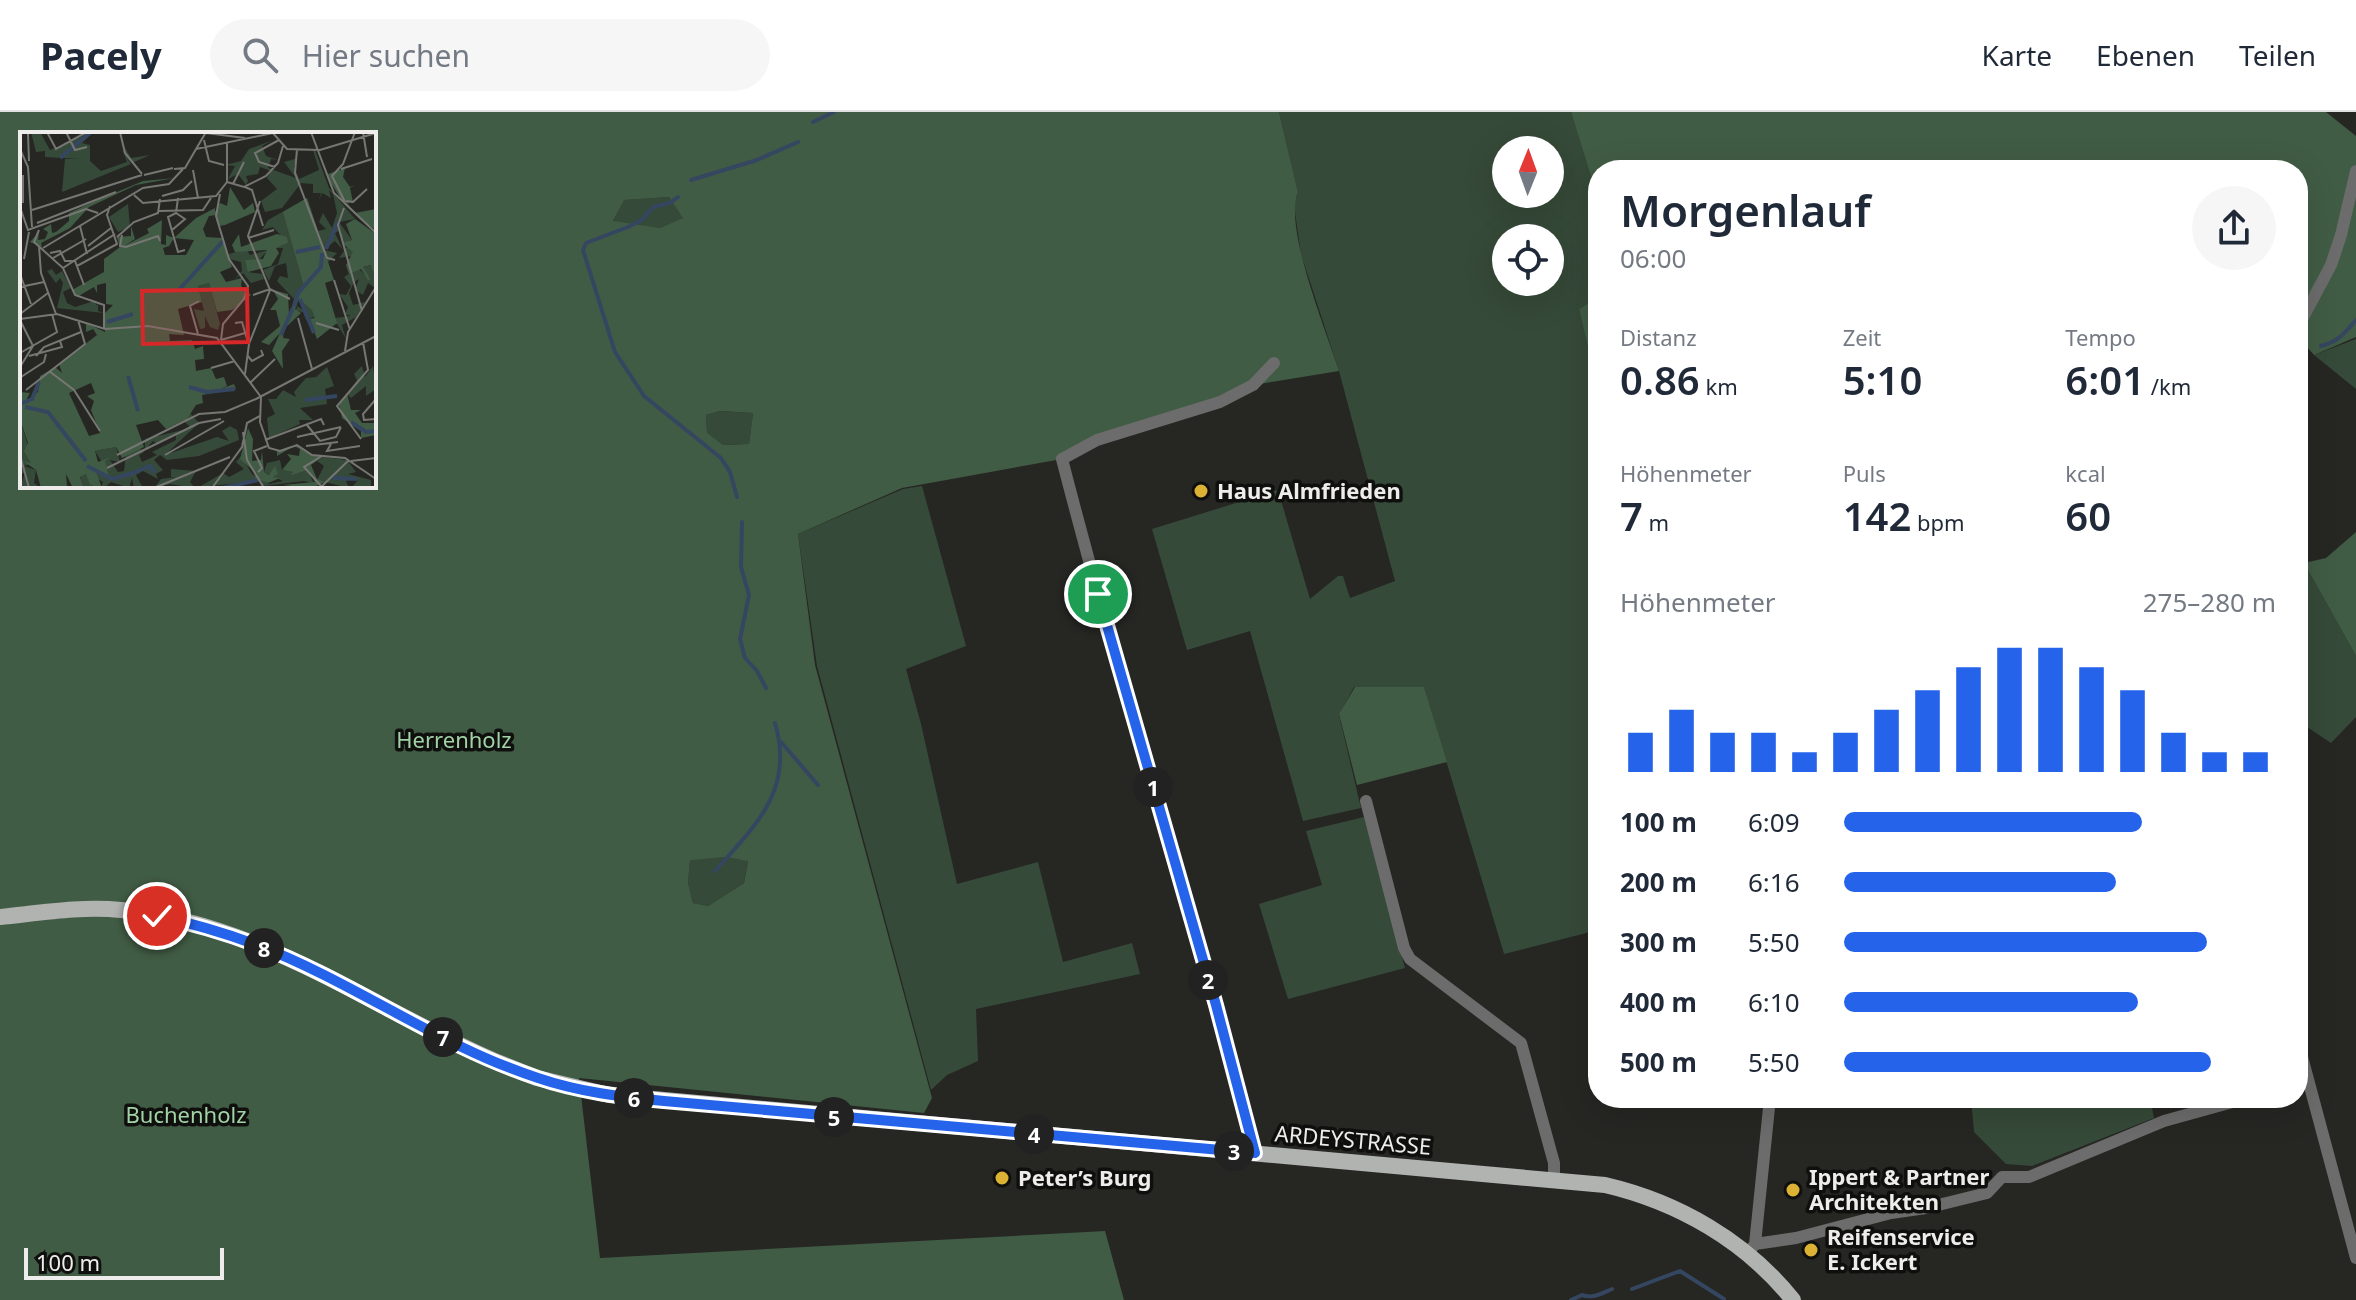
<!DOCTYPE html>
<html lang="de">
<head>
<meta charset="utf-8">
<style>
	body { margin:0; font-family:"Noto Sans",sans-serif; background:#f6f6f7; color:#1f2937; height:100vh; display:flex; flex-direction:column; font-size:30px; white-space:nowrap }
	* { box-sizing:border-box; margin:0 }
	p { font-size:26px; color:#747a83 }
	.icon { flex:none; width:44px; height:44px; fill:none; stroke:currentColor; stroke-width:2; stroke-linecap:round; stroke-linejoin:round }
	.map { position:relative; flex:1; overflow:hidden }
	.drawer { position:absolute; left:1588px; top:48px; width:720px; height:948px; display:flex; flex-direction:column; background:#fff; border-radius:32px; box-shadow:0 8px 32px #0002 }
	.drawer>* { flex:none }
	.needle { width:52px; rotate:1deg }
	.tools { position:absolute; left:1492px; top:24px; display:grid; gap:16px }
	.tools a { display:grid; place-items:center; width:72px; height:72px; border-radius:50%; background:#fff; box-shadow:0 8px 32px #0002; font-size:40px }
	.scale { position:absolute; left:24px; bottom:20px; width:200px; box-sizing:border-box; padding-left:8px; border:4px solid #eeedec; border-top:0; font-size:22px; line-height:28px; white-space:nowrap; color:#eeedec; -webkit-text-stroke:6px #0f0f0d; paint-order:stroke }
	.pin { position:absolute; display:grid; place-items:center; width:68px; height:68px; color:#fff; margin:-34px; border:4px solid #fff; border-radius:50%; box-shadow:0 2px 8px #0007 }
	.km { position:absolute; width:40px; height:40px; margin:-20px; border-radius:50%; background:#222; color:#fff; font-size:22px; line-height:40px; text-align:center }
	.round { display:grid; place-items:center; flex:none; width:84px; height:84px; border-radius:42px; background:#f6f6f7 }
	.headline { display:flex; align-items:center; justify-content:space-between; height:136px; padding:0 32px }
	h1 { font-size:44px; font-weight:600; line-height:60px }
	.figures { display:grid; grid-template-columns:repeat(3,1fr); gap:12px; height:136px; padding:8px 32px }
	.figures div { display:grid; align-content:center }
	.figures b { font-size:40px; font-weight:600 }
	.figures small { font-size:22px; font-weight:400 }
	.figures p { font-size:22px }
	.chart { height:224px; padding:16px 32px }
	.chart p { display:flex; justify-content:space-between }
	.chart svg { width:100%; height:144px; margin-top:8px; stroke:#2563eb; stroke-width:6 }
	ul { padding:0 32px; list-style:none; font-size:26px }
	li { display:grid; grid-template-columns:128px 96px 1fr; align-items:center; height:60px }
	li i { height:20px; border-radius:10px; background:#2563eb }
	header { display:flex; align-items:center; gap:48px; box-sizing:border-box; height:112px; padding:0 40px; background:#fff; border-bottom:2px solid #e0e1e3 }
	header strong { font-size:38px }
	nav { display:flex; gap:44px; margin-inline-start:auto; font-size:28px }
	.search { width:560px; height:72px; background:#f6f6f7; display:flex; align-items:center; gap:20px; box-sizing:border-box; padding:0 28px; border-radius:44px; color:#747a83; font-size:30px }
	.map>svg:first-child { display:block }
	.green { fill:#364a39; fill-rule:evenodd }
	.forest { fill:#415c45; fill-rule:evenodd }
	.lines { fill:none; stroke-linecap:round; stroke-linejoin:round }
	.stream { stroke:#354660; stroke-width:4 }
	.minor { stroke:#6b6c6b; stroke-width:12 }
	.major { stroke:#b1b3b1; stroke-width:16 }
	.route-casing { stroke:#fff; stroke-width:16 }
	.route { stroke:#2563eb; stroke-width:10 }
	.poi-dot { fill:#dbb233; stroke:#0f0f0d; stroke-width:3 }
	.labels { text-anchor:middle; stroke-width:7; stroke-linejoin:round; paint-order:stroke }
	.poi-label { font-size:22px; font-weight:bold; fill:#eeedec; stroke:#0f0f0d; text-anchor:start }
	.park-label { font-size:22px; fill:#a1d3a7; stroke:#0f0f0d }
	.street-label { font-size:22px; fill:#eeedec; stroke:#0f0f0d }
	.inset-river { fill:none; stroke:#354660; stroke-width:4 }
	.inset-road { fill:none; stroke:#767673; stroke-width:2 }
	.view { fill:#d62828; fill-opacity:0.15; stroke:#d62828; stroke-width:4 }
	.inset-edge { fill:none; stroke:#eeedec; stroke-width:4 }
</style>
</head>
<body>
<header>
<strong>Pacely</strong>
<div class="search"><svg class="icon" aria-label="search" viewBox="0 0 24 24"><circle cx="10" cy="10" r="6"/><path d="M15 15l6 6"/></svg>Hier suchen</div>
<nav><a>Karte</a><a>Ebenen</a><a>Teilen</a></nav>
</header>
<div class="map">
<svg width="2356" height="1188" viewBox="0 0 2356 1188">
	<rect width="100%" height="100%" fill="#262623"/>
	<path class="green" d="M1279,0H1571L1597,85L1598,185L1579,197L1598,280V818L1504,842L1424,575H1354L1339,603L1361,696L1303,709L1250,519L1187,538L1152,417L1278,378L1310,487L1338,464H1343L1350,486L1395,469L1339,259L1301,142L1294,93L1298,80ZM1506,38H1550V82H1506ZM1506,126H1550V170H1506Z
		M669,85L684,106L660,116L613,110L623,88Z
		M2356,227V277L2314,243Z
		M720,299L753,301L749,332L723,333L707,322L706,303Z
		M922,374L966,534L906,557L921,612L957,772L1038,750L1063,850L1132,831L1140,862L976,897L978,949L947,963L931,978L817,554L798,422L903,377Z
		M2304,451L2356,544V605L2331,631L2298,609V452Z
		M1364,705L1405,856L1288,887L1259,792L1322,773L1306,719Z
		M727,745L748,748L744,771L708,794L693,791L688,771L690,747Z
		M1971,986H2150L2154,1006L2032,1054L2006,1052L1974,1020Z"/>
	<path class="forest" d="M0,0H1279L1298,80C1283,114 1327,221 1339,259L1253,273L1097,328L1062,347L902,376L798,422L815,553L932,986L924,1001L579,966L600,1146L1105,1119L1124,1188H0ZM22,22H374V374H22ZM669,85L683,106L660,116L613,109L624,88ZM720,299L753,301L749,332L723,333L707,321L706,303ZM727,745L748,749L744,771L708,794L693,791L688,771L690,748Z
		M1571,0H2326L2356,24V225L2314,243L2298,225V58H1598V105L1597,85Z
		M1598,185V280L1579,197Z
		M2356,420V544L2304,451L2326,446Z
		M1355,575H1424L1447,650L1357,673L1339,602Z"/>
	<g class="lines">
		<path class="stream" d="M813,10L834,0
			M691,68L757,48L798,30
			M678,85L670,91L653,95L642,108L628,115L586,131L583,138L615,240L644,284L721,346L730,360L737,385
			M2321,234C2338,230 2345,221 2356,208
			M742,410L741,455L749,483L740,527L745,546L757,559L766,576
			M781,630L818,673
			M715,759C755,714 795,678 775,611
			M1632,1177L1680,1159L1724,1187
			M1571,1188L1582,1183C1593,1187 1602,1181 1612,1177"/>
		<path class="minor" d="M2298,215L2331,153L2341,123L2356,59
			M1366,689L1404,836L1410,847L1521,931L1554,1051V1067
			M2298,930L2356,1146
			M1255,1041C1193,809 1122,580 1062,347L1097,328L1220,290L1253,273L1274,251
			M1755,1132L1796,1126L1891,1101L1926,1096L1987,1081L2002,1065H2029L2164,1009L2247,986
			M1752,1136L1755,1132L1770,986"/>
		<path class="major" d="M0,805C40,801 81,794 121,798C259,810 373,897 497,950L537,966L609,983L1605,1073C1678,1090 1746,1129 1793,1188"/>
	</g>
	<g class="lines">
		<g class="route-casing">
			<path id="route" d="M157,804C191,811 225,821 257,833C354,870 439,934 538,966C579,980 622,985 664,989L1255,1041L1216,893L1098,482"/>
		</g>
		<use href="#route" class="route"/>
	</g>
	<g class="poi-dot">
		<circle cx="1201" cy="379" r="8"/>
		<circle cx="1002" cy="1066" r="8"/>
		<circle cx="1793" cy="1078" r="8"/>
		<circle cx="1811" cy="1138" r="8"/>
	</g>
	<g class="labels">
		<g class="poi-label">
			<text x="1217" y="387">Haus Almfrieden</text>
			<text x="1809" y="1073">Ippert &amp; Partner<tspan x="1809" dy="25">Architekten</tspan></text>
			<text x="1018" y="1074">Peter’s Burg</text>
			<text x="1827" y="1133">Reifenservice<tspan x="1827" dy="25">E. Ickert</tspan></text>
		</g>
		<g class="park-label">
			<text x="454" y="636">Herrenholz</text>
			<text x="186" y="1011">Buchenholz</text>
		</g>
		<g class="street-label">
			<text transform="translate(1353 1028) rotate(5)" y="8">ARDEYSTRASSE</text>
		</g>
	</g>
	<g transform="translate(20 20)">
		<rect width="356" height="356" fill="#262623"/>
		<path d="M11,0H20L30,18L73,0L62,11L70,13V29L81,39L107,30L103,19L105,16L111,26L130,23L112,31L105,24L111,32L42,60L45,27H59L25,25V19L16,20ZM253,8L242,14L246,24L258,28L251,27L248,36L276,46L264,30L275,27L278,18H295L309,56L335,87L319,90L332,108L324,111L320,98L315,101L323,118L333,111L338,123L319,126L324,119L315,109L304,118L317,121L308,130L313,147L304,151L315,186L331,184L325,182L328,175L319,162L326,163L331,154L324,145L338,136L347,145L343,135L352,133L356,147L355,156L348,151L343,163L335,158L339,147L334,150L329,161L333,173L345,170L336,185L322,193L326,207L317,192L298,195L294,185L286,188L283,180L276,179L277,174L283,178L279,166L269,183L274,167L257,149L260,144L268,146L266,131L255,134L249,149L243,138L258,132L263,116H255L268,111L253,95L242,98L248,88L287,66L298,99L306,97L299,90L303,81L312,96L317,81L313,62L309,58L311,66L302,61L298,70L301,61H293V52L281,51L262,76L245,80L241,69L257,57L247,46L251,39L240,35L238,42L226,44L228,49L226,53L218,42L208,47L215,34L205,33L221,29L229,17ZM293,18L299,38L279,47L274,35L278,19ZM108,72L110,95L98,100L89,85ZM226,117L230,123L248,118L228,140L242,142L244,147L231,151L223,141L214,148L222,139L221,130L209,127V122ZM32,137L36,143L42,139L51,156L43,160L47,171L55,175L74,169L77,174L78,169V179L84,181L37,176L43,151L40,146L36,151L27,139ZM189,151L200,192L198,198L190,195L185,184V196L180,197L174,177L184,179L178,154ZM342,234L345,245L353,234L356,257L346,264V254L331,266L327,262L337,248L334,242ZM307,235L314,254L305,257L307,272L280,276L293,288H279L280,292L249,306L247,286L255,282L248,267H256L263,258L276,265L274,260L286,246L296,245ZM5,275H45L43,289L50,291V307L66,315L73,339L88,340L75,319L96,315L100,330L90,328L98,340L104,339L106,321L117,313L124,320L119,323L122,330L137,323L132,320L156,308V303L138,312L133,309L125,318V307L171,296L164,289L170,281L179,291L145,323L197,305L209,309L202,299L210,294L217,298L219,308L179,324L147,328L140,323L134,328L143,338L136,342L138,347L123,339L116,343L123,356H114L112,346L109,356L91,350L84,356H64L60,344L67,342L70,353L81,355L83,350L68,341L58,315L35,290ZM0,287L11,324V332L4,334L16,338L14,351L21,356H0L5,341L0,342ZM221,324L232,342L249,352L263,349L244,340L247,331L260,328L262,338L274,340L270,344L288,338L294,352L284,349L243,354L239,349L179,355L203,341L209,345L224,337L216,330ZM303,325L327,328L336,340L328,342L351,348V355L331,356L338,348L334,347L326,349L329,356L297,348L304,334L297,329ZM151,337L176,339L170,350L175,356L150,352L134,356L141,347L156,345H151Z" fill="#364a39" fill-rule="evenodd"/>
		<path d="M298,19L308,42L325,36L323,45L330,55L335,53L330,56L333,70L327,71L335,81L356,77V98L342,89L324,72L308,46ZM155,46L116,53L69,75L50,96L21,111L22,115L10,110L19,100L18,108L25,107L28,100L23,97L31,92L32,101L36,100L49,89V81L78,68L123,49ZM210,55L224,78L233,71L235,80L205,93L199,94L196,83L189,84L183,97L186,105L202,106L212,135L200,140L206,150L222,146L221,154L231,163L212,178L197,180L189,151L178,154L182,170L158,177L164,203L149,202L150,209L172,208L175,217L183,214L184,227L175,228L176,239L191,236L196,247L204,245L207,254L198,258L214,252L216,257L182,263L183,271L176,273L167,287L146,297L138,288L116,293L124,315L102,326L96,315L75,319L78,330L91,325L85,329L89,345L76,340L82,356L70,353L66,342L60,345L64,356H53L46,342L47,355L21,356L16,338L3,329L11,331L4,319L8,311L0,287V260L10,261L5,270L18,260L20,244L35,235L42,241L39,232L77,203L73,197L66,200V191L85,200V181L93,173L86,172V151L77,153V161L74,155L57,165L52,158L84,140V127L100,115L97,105L111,104V94L115,107L104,114L129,101L127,97L142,88L141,112L146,113V103L154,106L149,114L143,116L145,123H166L174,108L154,106L176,86L195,76V80L200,71L207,74ZM71,251L75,261L67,264L74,269L71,278L80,301L69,304L49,261ZM287,66L314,148L305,151L317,191L297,207L289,187L295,186L292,178L279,167L275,177L281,181L264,197L263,206L270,207L262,219L263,237L252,219L260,201L249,213L241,210L260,194L256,178H250L258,167L253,158L268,162L269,183L284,154L263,80ZM335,87L356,102V147L351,133L343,135L348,143L350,148H348L341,137L329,142L326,133L333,120L322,111L332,108L326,92ZM219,102L221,115L257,102L267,105L268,111L256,116L259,121L251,134L228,140L225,128L243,127L247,118L215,120L212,113ZM327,261L331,278H341L335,281L342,291H356V303L341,306V299L322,286L319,273ZM228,296L233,307L232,329L241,328L242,319L244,340L249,343L255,334L258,342L253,345L260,346L248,351L235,346L237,342L220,327ZM276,313L291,323L320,325H302L291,333L297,347L305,350L292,356L262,353L295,350L288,338L270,344L273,340L262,338L271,327L267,322L279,324L280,317L274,314L257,324V319Z" fill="#415c45" fill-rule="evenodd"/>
		<path class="inset-river" d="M40,26L71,0M306,117L318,90M276,120L300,115M158,159L203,109M280,167L294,201M274,175L278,161L301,135L302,121M87,190L113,182M261,203L273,176M108,244L118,279M169,255L187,260L215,257M285,268L317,264M0,272L12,267L19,250M5,275L28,280L66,329M331,290L346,300L356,299M67,334L92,347L113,341M113,341L130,334L135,341M313,346L337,347M202,356L238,348"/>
		<path class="inset-road" d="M27,0L36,17L67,0M46,0L55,18L67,15M100,0L105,21L122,42M252,0L267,17L300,18L356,1M291,0L314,61L356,101M343,0L347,25M186,1L225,6M8,2L9,29M184,8L189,29L204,33M0,17L8,35L12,95M176,17L253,1M277,17L275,41L307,126L315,128M255,35L239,30L235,21L259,8M154,37L165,36L186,0M321,37L352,27M173,38L178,66M3,43V71M124,43L153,36M207,50L224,55L246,44L258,31L263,14M213,52L224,30M225,55L232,58L243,94M200,62L196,84L209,127L228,154L224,167L203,192L201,208M114,63L123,71L196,64L207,50V11M142,64L163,58L172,49M158,66L156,81L148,85L158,120L165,118M326,69L333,70L347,57M325,70L312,44L323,32L335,0M324,76L318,93L342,179M1,78L8,98L66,77L78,81M12,78L122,43M139,79L183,78L191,66M17,91L96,60M60,94L67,122M19,98L14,110L43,136L55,163L84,173V196M152,98L165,87L156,81M102,103L100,114L106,115L138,104L140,109M97,105L114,90L138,81L140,67M228,106L254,98M19,114L21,141L36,182M68,114L91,96M23,116L123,56L149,52L163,37M30,121L40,119L45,129H55L64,153M33,126L66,107M4,127L9,100M57,134L97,112L87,83L90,74M43,136L95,102M0,142L11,172M314,148L330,198M0,155L24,150M233,163L250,157L270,167M0,182L28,161M278,186L292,237M0,187L37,182L85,197L128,194L197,206L241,265L240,290L249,316L260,319L277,313L292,323L325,326L356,347M0,188L13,214L0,235M215,191L222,190L228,210M296,191L319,198M178,202L170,174L179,169M201,208L225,201M325,219L328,200L356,155M0,221L37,200L32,182M227,223L232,229L243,223L241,218M9,224L42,215L40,209M16,224L24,215L61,200M191,236L215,229M29,239L54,258L80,299M225,242L229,212L250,158L228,104L240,69M1,245L24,230L26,222M231,250L255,227M6,258L65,212L58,188M356,267L343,282L344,288L356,287M287,293L300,309L316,305L321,295M223,300L227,328L244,356M277,305L321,295M341,307L317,274L348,238L343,210M245,308L301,287L304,293M311,312L307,319L340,314M286,314L318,310M0,323L9,356M97,323L179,282L205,280L236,267L356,204M145,323L204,289M331,329L356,326M87,336L179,291L201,287M238,340L242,336L234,319L247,314M301,354L284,335L302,324M301,355L329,328M134,356L210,325M192,356L222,315L227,291L240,284"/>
		<path class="view" d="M227,157L228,210L123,212L122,159Z"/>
		<rect width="356" height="356" class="inset-edge"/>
	</g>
</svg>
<div class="tools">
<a><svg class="needle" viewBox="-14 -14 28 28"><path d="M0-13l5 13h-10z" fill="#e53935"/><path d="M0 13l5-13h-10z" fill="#747a83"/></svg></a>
<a><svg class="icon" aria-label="locate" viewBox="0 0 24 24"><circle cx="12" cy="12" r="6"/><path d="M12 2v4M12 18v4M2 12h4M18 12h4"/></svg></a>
</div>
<div class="scale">100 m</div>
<div class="pin" style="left:1098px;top:482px;background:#1e9e55"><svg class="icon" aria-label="arrive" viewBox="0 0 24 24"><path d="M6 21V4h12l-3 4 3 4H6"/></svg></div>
<div class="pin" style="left:157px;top:804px;background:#d93025"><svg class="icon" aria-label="check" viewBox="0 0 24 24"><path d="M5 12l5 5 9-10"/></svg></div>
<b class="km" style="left:1153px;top:675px">1</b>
<b class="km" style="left:1208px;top:868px">2</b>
<b class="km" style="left:1234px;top:1039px">3</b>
<b class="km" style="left:1034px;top:1022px">4</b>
<b class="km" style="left:834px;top:1005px">5</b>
<b class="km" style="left:634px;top:986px">6</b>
<b class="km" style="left:443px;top:925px">7</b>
<b class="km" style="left:264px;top:836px">8</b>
<section class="drawer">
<div class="headline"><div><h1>Morgenlauf</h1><p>06:00</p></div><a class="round"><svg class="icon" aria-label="share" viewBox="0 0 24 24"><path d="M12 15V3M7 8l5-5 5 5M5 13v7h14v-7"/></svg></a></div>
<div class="figures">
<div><p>Distanz</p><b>0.86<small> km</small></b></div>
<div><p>Zeit</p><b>5:10</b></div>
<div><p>Tempo</p><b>6:01<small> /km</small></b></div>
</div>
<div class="figures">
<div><p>Höhenmeter</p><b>7<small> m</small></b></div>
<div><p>Puls</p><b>142<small> bpm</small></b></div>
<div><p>kcal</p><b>60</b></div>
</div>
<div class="chart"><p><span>Höhenmeter</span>275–280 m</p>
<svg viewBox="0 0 160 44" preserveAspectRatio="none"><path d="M5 44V32M15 44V25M25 44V32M35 44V32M45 44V38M55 44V32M65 44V25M75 44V19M85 44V12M95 44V6M105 44V6M115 44V12M125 44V19M135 44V32M145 44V38M155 44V38"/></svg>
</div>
<ul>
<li><b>100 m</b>6:09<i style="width:69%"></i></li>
<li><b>200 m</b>6:16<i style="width:63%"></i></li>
<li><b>300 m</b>5:50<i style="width:84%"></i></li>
<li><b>400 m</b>6:10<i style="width:68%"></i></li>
<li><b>500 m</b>5:50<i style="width:85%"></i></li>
</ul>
</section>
</div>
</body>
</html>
